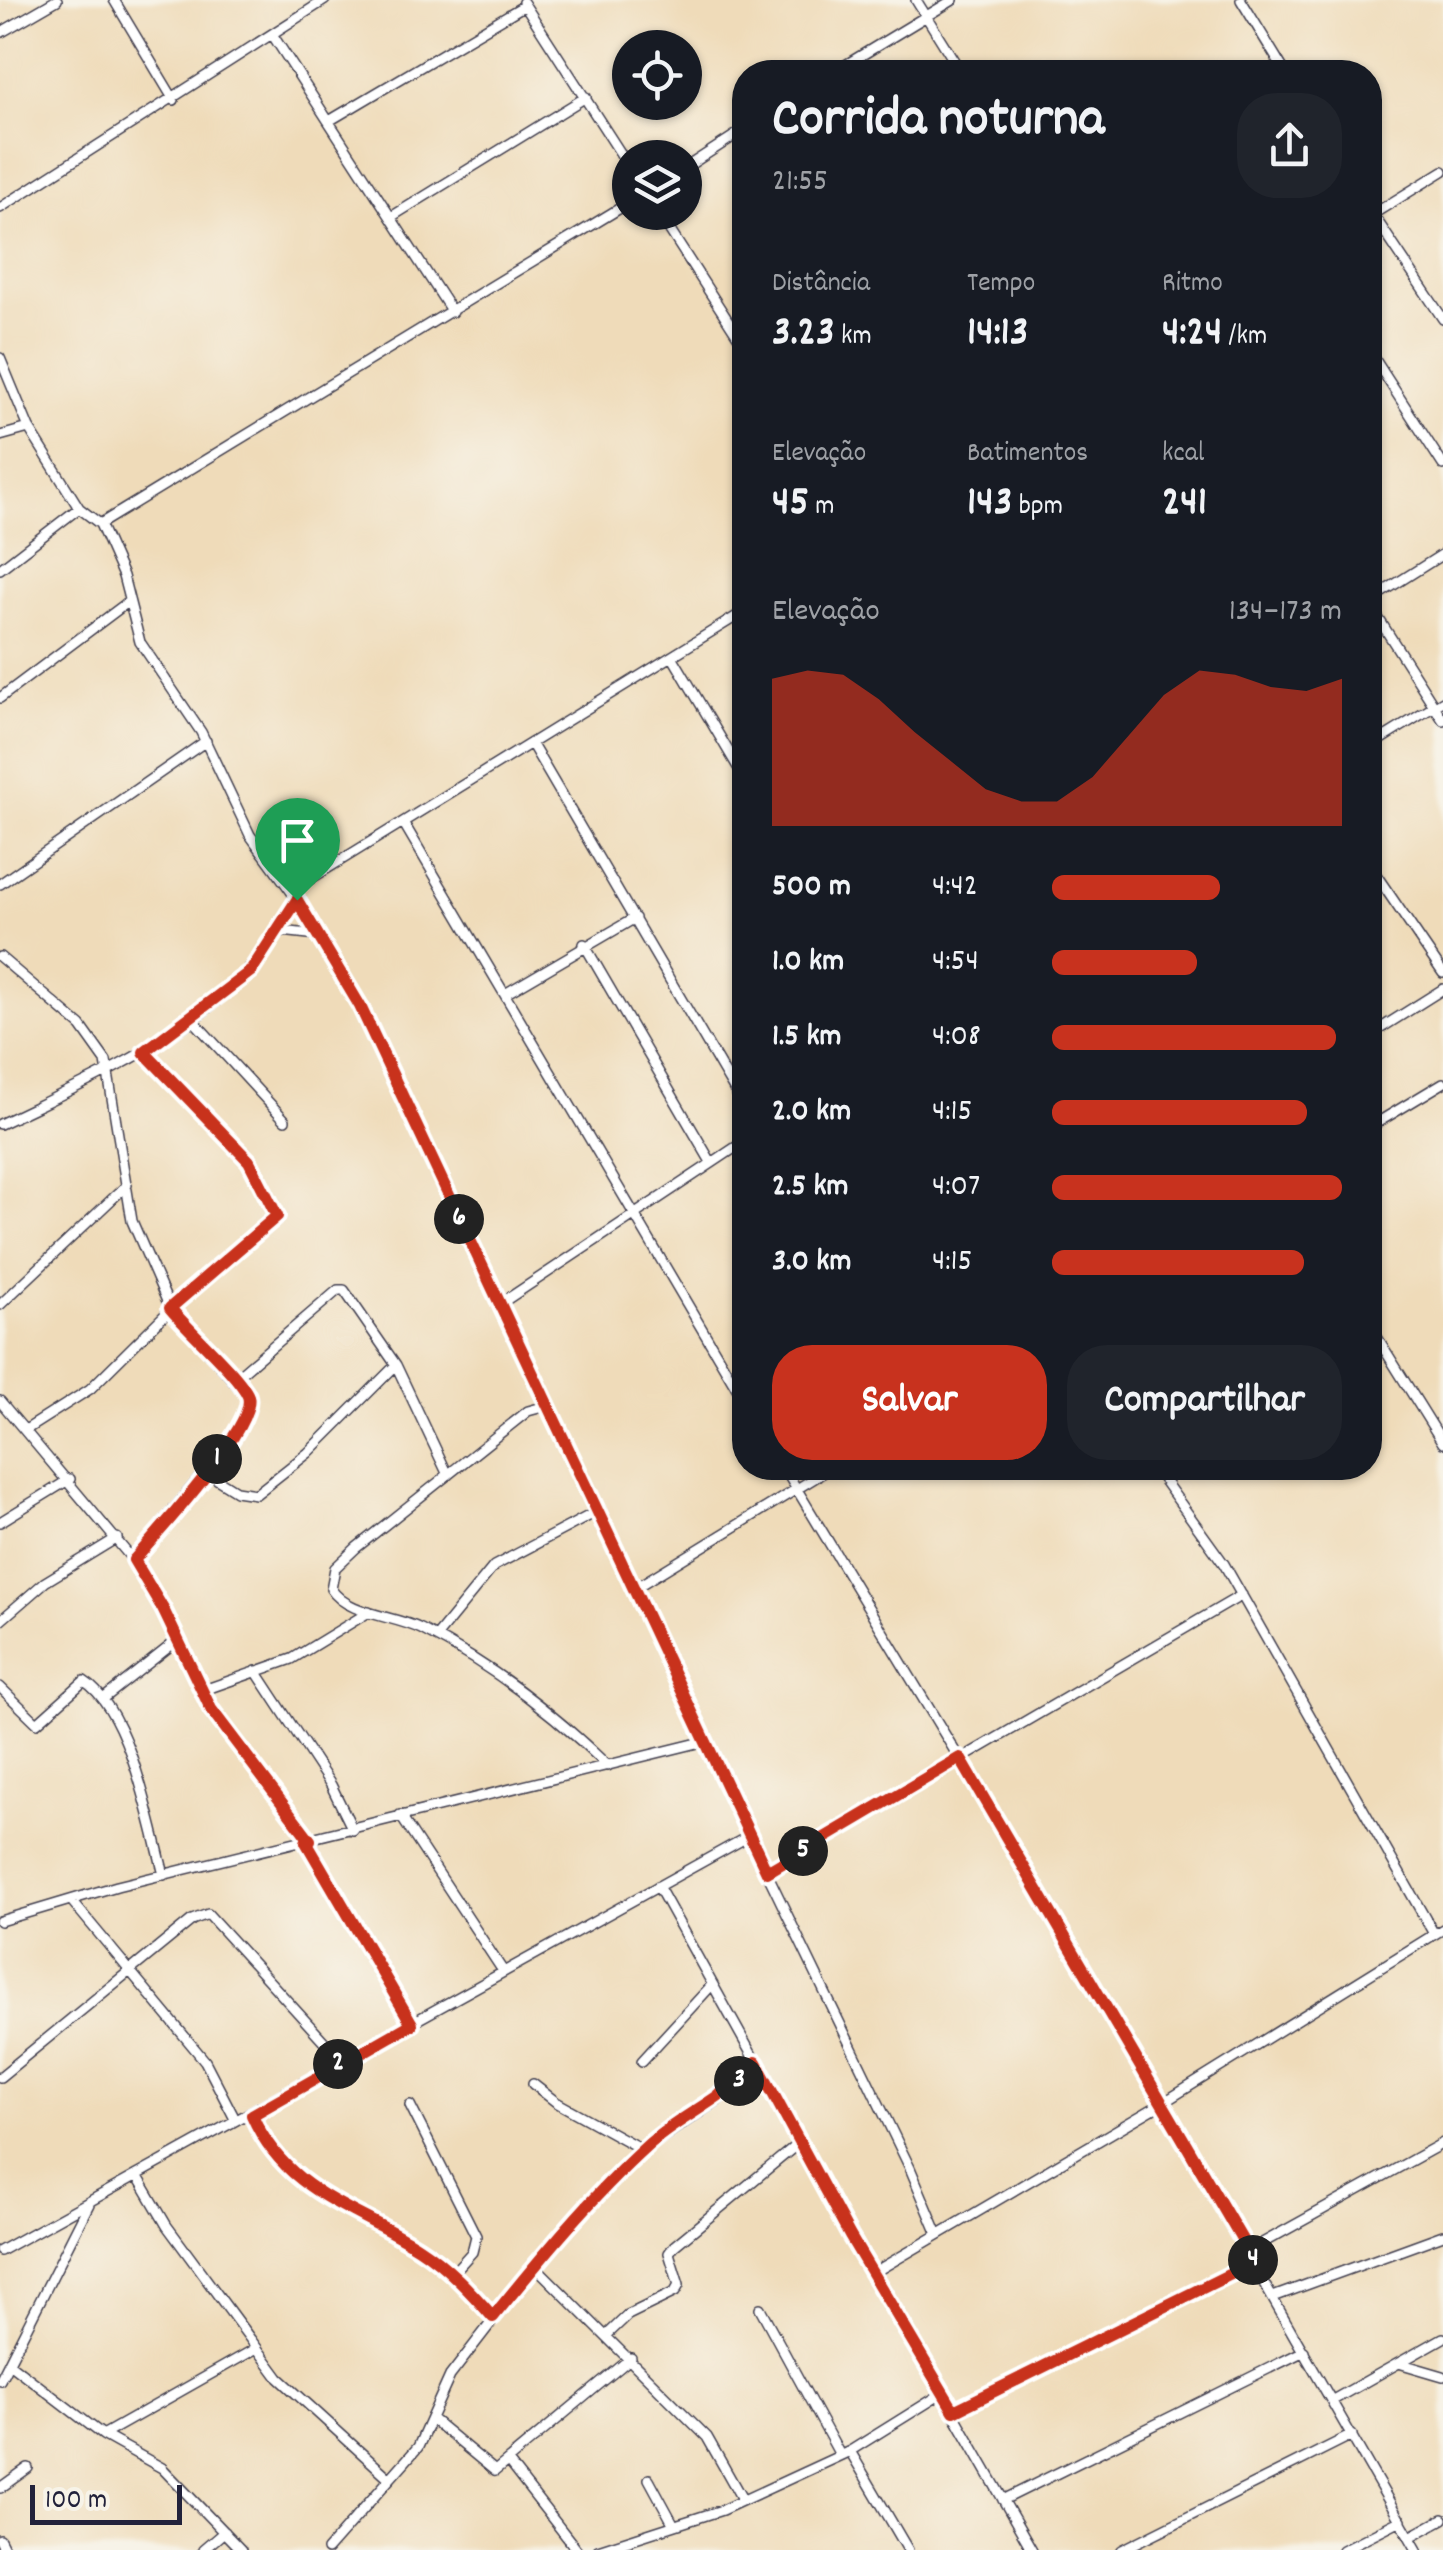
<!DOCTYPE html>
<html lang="pt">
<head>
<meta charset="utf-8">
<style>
	body { margin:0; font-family:Dekko,sans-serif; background:#20242c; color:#f1f3f6; height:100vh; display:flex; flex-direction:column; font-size:38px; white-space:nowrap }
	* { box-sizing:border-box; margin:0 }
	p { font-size:32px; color:#9ea1a6 }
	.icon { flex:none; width:55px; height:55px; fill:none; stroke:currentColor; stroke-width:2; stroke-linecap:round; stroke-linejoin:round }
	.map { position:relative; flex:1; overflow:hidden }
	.details { position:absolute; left:732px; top:60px; width:650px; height:1420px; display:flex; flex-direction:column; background:#171b24; border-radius:40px; box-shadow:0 2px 8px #0004 }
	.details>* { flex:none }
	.controls { position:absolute; left:612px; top:30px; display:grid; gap:20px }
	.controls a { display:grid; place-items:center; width:90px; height:90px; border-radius:50%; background:#171b24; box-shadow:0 2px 8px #0004; font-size:50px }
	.scale { position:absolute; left:30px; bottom:25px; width:152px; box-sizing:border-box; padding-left:10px; border:5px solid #22223b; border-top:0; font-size:28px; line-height:35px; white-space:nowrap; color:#22223b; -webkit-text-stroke:8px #f7f3e8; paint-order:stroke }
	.pin { position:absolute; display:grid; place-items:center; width:85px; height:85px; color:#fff; margin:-102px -42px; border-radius:50% 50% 50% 0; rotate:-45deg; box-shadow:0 0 10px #0007 }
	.pin .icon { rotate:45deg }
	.km { position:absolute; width:50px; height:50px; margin:-25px; border-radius:50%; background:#222; color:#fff; font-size:28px; line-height:50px; text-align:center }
	.round { display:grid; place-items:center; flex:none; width:105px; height:105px; border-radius:40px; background:#20242c }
	.headline { display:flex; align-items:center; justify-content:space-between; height:170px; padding:0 40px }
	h1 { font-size:55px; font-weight:700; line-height:75px }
	.figures { display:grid; grid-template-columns:repeat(3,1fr); gap:15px; height:170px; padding:10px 40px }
	.figures div { display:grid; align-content:center }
	.figures b { font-size:42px; font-weight:700 }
	.figures small { font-size:28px; font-weight:400 }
	.figures p { font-size:28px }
	.chart { height:280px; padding:20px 40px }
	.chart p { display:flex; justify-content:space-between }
	.chart svg { width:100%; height:180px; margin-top:10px; fill:#c8321e; opacity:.7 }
	.cta { display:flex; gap:20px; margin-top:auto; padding:20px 40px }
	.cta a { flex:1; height:115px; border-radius:40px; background:#c8321e; color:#fff; font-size:40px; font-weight:700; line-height:115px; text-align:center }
	.cta a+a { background:#20242c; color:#f1f3f6 }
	ul { padding:0 40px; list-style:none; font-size:32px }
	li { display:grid; grid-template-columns:160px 120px 1fr; align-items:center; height:75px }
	li i { height:25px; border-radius:12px; background:#c8321e }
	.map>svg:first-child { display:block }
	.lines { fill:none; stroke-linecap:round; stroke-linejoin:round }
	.street-casing { stroke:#413e4e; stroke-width:12 }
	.street { stroke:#fff; stroke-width:9 }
	.route-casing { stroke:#fff; stroke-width:20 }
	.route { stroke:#c8321e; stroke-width:12 }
</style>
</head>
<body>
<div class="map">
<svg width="1443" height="2550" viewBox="0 0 1443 2550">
	<rect width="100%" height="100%" fill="#f7f3e8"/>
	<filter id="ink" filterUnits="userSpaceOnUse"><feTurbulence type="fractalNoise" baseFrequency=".01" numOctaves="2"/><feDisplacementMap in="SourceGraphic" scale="20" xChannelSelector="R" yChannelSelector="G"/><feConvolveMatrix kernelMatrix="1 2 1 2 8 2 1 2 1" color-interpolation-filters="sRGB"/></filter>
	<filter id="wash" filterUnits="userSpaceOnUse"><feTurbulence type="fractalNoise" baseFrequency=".0048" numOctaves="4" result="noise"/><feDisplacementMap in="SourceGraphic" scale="40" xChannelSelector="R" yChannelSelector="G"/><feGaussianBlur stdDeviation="2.25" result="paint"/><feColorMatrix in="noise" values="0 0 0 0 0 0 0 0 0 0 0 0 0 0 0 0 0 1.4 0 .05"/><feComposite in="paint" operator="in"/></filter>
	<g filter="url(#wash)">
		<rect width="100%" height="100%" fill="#efdbb9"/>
	</g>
	<g filter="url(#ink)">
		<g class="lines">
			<g class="street-casing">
				<path id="street" d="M114,0L174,100
					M916,0L961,72
					M1241,0L1285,72
					M523,2L630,168
					M0,33L57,0
					M272,34L452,312
					M834,72L953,0
					M329,121L525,5
					M685,168L745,129
					M0,208L325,0
					M1370,210L1443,319
					M658,212L745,347
					M1370,216L1443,171
					M391,217L586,97
					M1370,352L1443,465
					M0,358L29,428L79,508L100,524L123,576L140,642L201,732L250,835L291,891L361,1006L749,1836L910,2168L937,2232
					M0,436L29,428
					M100,524L630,202
					M0,569L79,508
					M1370,600L1443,554
					M1370,605L1443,720
					M672,656L745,779
					M0,698L128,602
					M531,743L745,1108
					M1370,746L1443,701
					M403,822L745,1402
					M1370,866L1443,973
					M0,884L206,741
					M291,891L745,611
					M281,931L318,935
					M584,944L711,1162
					M0,957L81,1026L106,1061L132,1221L170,1308L248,1397L243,1422L236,1433L133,1560
					M505,994L635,918
					M192,1019L285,1120
					M1370,1035L1443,989
					M0,1124C117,1067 232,1022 297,901
					M1370,1127L1443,1083
					M500,1304L745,1141
					M0,1305L127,1185
					M1370,1326L1443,1443
					M234,1379L338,1290H344L396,1365L448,1475
					M0,1401L133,1560L179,1639L211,1709L310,1841
					M550,1405L528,1411L356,1548L335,1568L331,1589C348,1615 393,1615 421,1629C492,1665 551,1711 608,1766
					M27,1429L90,1389L196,1284L277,1216L249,1161L144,1052
					M784,1468L1032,1879L1417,2550
					M1155,1468L1224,1564L1434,1934
					M207,1473L236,1491L256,1494L308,1453L396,1365
					M0,1522L70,1479
					M635,1588L831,1468
					M0,1621L45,1582L117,1538
					M436,1637L494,1566L600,1510
					M256,1671L331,1785L353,1830
					M0,1687L37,1723L84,1681C129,1709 151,1824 164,1875
					M201,1691L292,1659L369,1612
					M103,1699L179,1639
					M400,1815L503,1971
					M306,1842L412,2024
					M767,1872L1242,1595
					M658,1886L873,2273
					M71,1900L205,2061L235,2119
					M0,1921L117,1886L706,1741
					M642,2061L711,1986
					M0,2077L192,1920L208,1914L342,2061
					M533,2084L556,2102L643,2150
					M410,2105L476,2236L472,2252L452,2274
					M252,2115C289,2197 352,2205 419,2248C447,2266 471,2292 493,2317
					M137,2175L167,2226L279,2378L389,2478
					M0,2251L749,1836
					M1248,2251L1443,2143
					M534,2265L707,2437L742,2499
					M1273,2297L1443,2235
					M760,2308L840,2455
					M607,2335L628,2315L675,2292L679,2285L669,2253L674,2246L800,2142
					M9,2363L103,2435L162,2468L241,2550
					M1402,2364L1443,2376
					M0,2380L89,2204
					M1333,2400L1443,2338
					M954,2411L1255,2262
					M432,2419L495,2471L631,2358
					M103,2435L255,2349
					M850,2451L908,2550
					M509,2463L577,2550
					M649,2479L674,2525
					M0,2488L28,2468
					M1003,2500L1304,2351
					M1410,2537L1443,2519
					M0,2540L5,2550
					M203,2550L224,2532
					M327,2550L418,2447L450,2376L549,2248L643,2150L718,2100L756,2062
					M598,2550L722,2510L850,2451L943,2393
					M1032,2550L873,2273L1161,2104L1443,1929
					M1122,2550L1352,2435
					M1342,2550L1401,2520"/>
			</g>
			<use href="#street" class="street"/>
		</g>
	</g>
	<g class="lines" filter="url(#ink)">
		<g class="route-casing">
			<path id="route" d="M297,900L360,1006L767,1872L960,1758L1255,2262L954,2411L850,2236L756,2062C723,2101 682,2114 647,2146C591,2197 541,2258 493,2317C471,2292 447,2266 419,2248C355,2207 286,2193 252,2115L412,2024L306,1842L310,1840L211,1709L163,1609L134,1560C154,1537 258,1424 248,1396C239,1375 187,1329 170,1308L277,1216L249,1161L144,1052L251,971Z"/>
		</g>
		<use href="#route" class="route"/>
	</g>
</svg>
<div class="controls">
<a><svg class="icon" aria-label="locate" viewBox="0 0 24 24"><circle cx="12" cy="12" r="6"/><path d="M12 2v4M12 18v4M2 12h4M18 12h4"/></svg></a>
<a><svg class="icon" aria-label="layers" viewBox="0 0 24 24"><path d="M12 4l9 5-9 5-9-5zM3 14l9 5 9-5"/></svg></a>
</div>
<div class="scale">100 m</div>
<div class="pin" style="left:297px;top:900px;background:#1e9e55"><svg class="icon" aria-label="arrive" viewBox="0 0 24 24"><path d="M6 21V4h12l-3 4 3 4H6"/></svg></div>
<b class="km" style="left:217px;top:1459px">1</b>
<b class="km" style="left:338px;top:2064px">2</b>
<b class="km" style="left:739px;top:2081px">3</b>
<b class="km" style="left:1253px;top:2260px">4</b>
<b class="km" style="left:803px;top:1851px">5</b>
<b class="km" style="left:459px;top:1219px">6</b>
<section class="details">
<div class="headline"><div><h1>Corrida noturna</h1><p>21:55</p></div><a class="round"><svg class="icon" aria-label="share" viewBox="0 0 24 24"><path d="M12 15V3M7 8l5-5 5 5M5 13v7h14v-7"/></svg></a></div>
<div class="figures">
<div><p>Distância</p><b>3.23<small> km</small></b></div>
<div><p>Tempo</p><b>14:13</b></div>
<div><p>Ritmo</p><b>4:24<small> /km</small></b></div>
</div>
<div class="figures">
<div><p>Elevação</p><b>45<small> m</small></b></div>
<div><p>Batimentos</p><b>143<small> bpm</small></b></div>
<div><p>kcal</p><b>241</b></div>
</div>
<div class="chart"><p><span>Elevação</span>134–173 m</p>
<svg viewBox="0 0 160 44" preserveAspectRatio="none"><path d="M0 44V8L10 6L20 7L30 13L40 21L50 28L60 35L70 38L80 38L90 32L100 22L110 12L120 6L130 7L140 10L150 11L160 8V44z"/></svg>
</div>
<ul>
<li><b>500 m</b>4:42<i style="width:58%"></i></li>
<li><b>1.0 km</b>4:54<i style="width:50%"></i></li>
<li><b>1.5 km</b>4:08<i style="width:98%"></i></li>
<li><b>2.0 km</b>4:15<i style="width:88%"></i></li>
<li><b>2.5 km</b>4:07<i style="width:100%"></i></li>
<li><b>3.0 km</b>4:15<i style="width:87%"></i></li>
</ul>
<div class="cta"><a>Salvar</a><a>Compartilhar</a></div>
</section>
</div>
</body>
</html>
